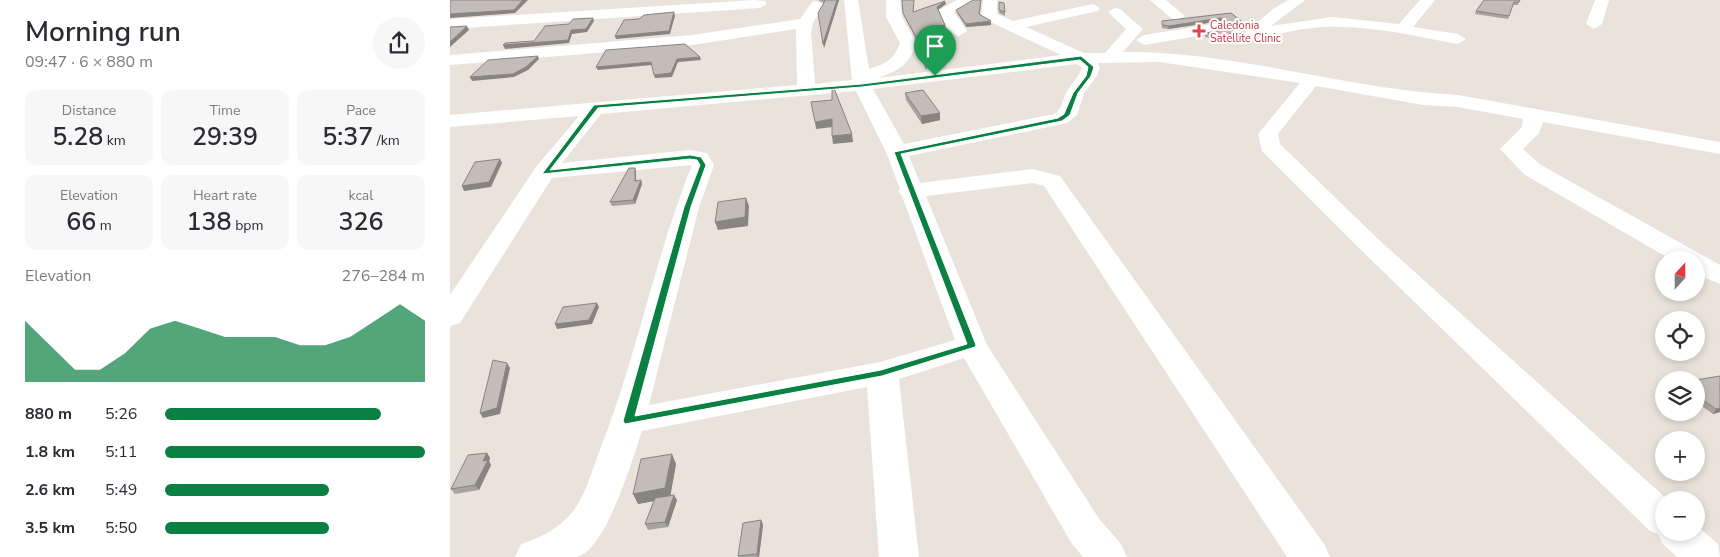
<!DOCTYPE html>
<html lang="en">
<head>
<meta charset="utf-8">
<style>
	body { margin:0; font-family:"Nunito Sans",sans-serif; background:#f7f7f7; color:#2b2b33; height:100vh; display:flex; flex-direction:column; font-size:19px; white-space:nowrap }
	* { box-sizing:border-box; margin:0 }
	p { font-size:16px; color:#7c7c81 }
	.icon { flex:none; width:28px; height:28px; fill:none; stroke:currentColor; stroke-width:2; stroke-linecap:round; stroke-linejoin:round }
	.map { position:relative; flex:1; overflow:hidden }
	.side { display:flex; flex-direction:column; background:#fff; width:450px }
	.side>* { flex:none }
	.needle { width:32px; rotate:21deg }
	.tools { position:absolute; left:1205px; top:251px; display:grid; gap:10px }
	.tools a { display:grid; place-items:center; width:50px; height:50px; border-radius:50%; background:#fff; box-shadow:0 2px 8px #0003; font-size:25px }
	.pin { position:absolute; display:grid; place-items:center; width:42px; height:42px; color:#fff; margin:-51px -21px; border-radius:50% 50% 50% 0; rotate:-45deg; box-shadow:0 0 5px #0007 }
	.pin .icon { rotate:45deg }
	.round { display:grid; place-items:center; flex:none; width:52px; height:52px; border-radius:26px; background:#f7f7f7 }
	.overview { display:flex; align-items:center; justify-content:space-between; height:85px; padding:0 25px }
	h1 { font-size:28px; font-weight:600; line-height:38px }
	.metrics { display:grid; grid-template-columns:repeat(3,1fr); gap:8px; height:85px; padding:5px 25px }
	.metrics div { display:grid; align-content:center; border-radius:12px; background:#f7f7f7; text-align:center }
	.metrics b { font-size:25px; font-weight:600 }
	.metrics small { font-size:14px; font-weight:400 }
	.metrics p { font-size:14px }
	.chart { height:140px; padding:10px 25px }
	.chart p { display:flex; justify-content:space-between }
	.chart svg { width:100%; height:90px; margin-top:5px; fill:#0b8043; opacity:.7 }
	ul { padding:0 25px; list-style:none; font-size:16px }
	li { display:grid; grid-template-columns:80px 60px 1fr; align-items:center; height:38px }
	li i { height:12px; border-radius:6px; background:#0b8043 }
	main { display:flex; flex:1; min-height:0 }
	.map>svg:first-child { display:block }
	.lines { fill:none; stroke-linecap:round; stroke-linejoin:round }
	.minor { fill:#fff; fill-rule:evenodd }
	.wall { fill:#a7a39e }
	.shaded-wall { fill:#888481 }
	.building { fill:#c2bdb8; stroke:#888481 }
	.route { fill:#0b8043; stroke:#fff; fill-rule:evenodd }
	.health-dot { fill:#e0444e; stroke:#fff; stroke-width:2 }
	.labels { text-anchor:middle; stroke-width:4; stroke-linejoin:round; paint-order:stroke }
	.far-health-label { font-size:11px; fill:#be3a42; stroke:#fff; text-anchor:start }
</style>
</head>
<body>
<main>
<section class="side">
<div class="overview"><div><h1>Morning run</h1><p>09:47 · 6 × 880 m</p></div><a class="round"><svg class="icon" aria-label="share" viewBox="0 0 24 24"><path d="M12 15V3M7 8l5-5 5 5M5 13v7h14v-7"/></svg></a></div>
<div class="metrics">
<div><p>Distance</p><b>5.28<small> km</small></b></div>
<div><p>Time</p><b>29:39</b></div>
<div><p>Pace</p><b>5:37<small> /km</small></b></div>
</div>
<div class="metrics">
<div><p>Elevation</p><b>66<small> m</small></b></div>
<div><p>Heart rate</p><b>138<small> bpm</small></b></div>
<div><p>kcal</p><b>326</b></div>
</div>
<div class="chart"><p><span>Elevation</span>276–284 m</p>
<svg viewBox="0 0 160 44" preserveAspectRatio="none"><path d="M0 44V14L10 26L20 38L30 38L40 30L50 18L60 14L70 18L80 22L90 22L100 22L110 26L120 26L130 22L140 14L150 6L160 14V44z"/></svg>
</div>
<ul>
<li><b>880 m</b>5:26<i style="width:83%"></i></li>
<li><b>1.8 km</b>5:11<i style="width:100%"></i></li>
<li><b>2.6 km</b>5:49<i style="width:63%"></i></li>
<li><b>3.5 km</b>5:50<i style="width:63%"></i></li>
</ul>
</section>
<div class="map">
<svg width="1270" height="557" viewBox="0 0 1270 557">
	<rect width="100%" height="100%" fill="#eae3db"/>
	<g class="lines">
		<path class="minor" d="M304,0L315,1L317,4L310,8L0,29V19Z
			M394,0H408L419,69C435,64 444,60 450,43L436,17V0H450L452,17L466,43C460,65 448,71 427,78L611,55L534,19L531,16L533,0H547V14L563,21L643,4L650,8L648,11L576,27L634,53H655L676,29L658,12L665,8L670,9L693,29L673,52C786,51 895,89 1008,95L1270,142V154L1093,122L1089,133L1073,149L1091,165L1270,265V284L1246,274V260H1222L1075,175L1050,149L1072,127L1073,119L1008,107L973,105L866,86L828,134L830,144L927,238L1218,500H1214V532H1246V525L1268,544L1270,557H1227L1213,544L1208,534L1200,531L909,248L812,151L808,134L850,83L709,62L647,63L650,67L647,76L634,93L627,115L617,123L459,156L470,183L583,169L610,176L874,544L880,557H837L594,186L583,183L476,196L537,345L650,520L671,544L677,557H633L622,544L514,358L449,379L469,557H429L417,387L192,431C183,457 156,552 126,557C107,557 84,557 65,557L71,544C92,537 109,529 124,510C137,492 143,467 151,447C187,355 205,257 242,165L102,178L10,323L0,326V295L86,167L129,116L0,127V115L347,85L346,29L242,45L0,65V55L242,35L350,19L362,2L367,1L374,5L363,23L361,33L365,84L402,80ZM627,64L632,68C628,78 621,84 616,93C612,100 612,110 604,114L454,144L423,89ZM406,91L436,152L450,189L448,191L452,196L505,340L430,362L199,405L249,207L264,165L257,153L240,150L112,163L151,114Z
			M507,0H526L504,12L517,31L509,36C499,33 490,20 489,10Z
			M700,0H716L735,16L727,21L722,19Z
			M838,0H855L821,26L882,17L949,24L970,0H985L963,27L1008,34L1016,39L1008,44C964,36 919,25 874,27C850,28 826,35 802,40L796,38L794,35L797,31L823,9Z
			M1145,0H1159L1152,24L1144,29L1136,24Z
			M771,23L779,28L777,31L694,45L686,40L694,35Z"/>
	</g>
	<path class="wall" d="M368,0H389L374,48V3Z
		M452,0L464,12L496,4L488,10L496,29L482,30L485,39L476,70L467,46V41L454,16Z
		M531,0L530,14L541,25L516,27L507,13L506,10Z
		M1030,0H1070L1068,5H1063L1058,19L1025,14L1026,11L1034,0Z
		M549,2L555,12V16L549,13Z
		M781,13L794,27L774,40L755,37V33L779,29L780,26L771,21L718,29L712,28V21Z
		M455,93L490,113V120L472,124L456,100Z
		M185,168L186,172V180H191L192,184L185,204L162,206L160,202Z
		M1270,376V412L1263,414L1246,402V380Z
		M37,453L40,458L39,461L41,465L29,490L5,494L1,489Z
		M226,464L220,496L227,500L218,527L198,530L195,524L204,501L188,504Z
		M311,520L313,525L309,557H288Z"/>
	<path class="shaded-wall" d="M73,0H78L65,13L0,18V14Z
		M387,0H389L374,48L373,44Z
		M495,1L496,4L487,10V7Z
		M224,12L225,16L220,34L166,39L165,36Z
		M143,18L144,21L137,32L122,34L119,43L55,49L53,45L118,40L121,30Z
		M771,18V21L718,29L719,26Z
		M541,21V25L516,27V24Z
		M795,24L794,27L774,40L775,37Z
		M495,25L496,29L481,30V27Z
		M17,26L19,30L0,47V42Z
		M485,35V39L476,70V66Z
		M88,56L89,59L78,70L64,77L22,81L20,77Z
		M250,57L251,60L228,62L222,77L205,78L204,75L227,59Z
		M201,62L202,65L148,70L146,67Z
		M490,113V120L472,124L471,116Z
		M382,119L383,127L366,129L365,122Z
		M402,134L403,142L383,144L382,136Z
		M50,159L52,163L41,187L14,191L12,186Z
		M185,168L186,172V185L185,181Z
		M191,180L192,184L185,204L183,200Z
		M296,198L299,206L298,226L268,230L265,222Z
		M147,303L149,307L142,324L107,329L105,324Z
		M57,363L60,368L50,414L33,418L30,413Z
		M1270,408V412L1263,414L1266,409Z
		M37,453L40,458L39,461L41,465L29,490L25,485L33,461Z
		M222,454L226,464L220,498L188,504L183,494Z
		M224,495L227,500L218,527L215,522Z
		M311,520L313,525L309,557H308L307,554Z"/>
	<path class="building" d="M0,0H73L64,10L0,14Z
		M374,0H387L373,44L368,13L375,1Z
		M452,0H464L463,12L495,1L487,7L495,25L481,27L485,35L476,66L466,43L467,39L453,13Z
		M523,0H531L529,14L541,21L516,24L506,10Z
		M1034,0H1070L1069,2H1064L1059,16L1026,11Z
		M549,2L554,3L555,12L549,10Z
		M224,12L219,31L165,36L174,20L189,19L194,15Z
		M781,13L795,24L775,37L755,33L779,29L780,23L771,18L719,26L712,25V21Z
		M143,18L136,29L121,30L118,40L53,45L55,43L84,41L95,26L119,24L123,19Z
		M17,26L0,42V27Z
		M235,44L250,57L227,59L221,73L204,75L201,62L146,67L156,50Z
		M88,56L76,67L63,74L20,77L38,60Z
		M382,88H384L402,134L382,136V119L365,122L361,102L382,100Z
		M473,90L490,113L471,116L455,93Z
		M50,159L39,182L12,186L25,162Z
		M179,168H185V181L191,180L183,200L160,202Z
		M296,198L295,217L265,222L268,202Z
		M147,303L139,320L105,324L113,307Z
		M43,360L57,363L47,408L30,413Z
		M1270,376V408L1266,409L1249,397L1246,398V380Z
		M37,453L33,461L38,460L25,485L1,489L18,455Z
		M222,454L215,488L183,494L191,459Z
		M224,495L215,522L195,524L205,498Z
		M311,520L307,554L288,556L293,523Z"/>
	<path class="route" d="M631,56L644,67L641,76L628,93L620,115L612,121L451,154L526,345L525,347L432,376L175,424L173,421L234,207L250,165L247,160L240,159L92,174L144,105L412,84ZM630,60L638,67L636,76L623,93L614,114L608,118L444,152L517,344L431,370L185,416L241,207L256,165L251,157L240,155L100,170L148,108L412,87Z"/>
	<path class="health-dot" d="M746.5 23.5h5v5h5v5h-5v5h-5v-5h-5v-5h5z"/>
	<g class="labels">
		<g class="far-health-label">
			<text x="760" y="29">Caledonia<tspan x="760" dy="13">Satellite Clinic</tspan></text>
		</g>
	</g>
</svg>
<div class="tools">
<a><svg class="needle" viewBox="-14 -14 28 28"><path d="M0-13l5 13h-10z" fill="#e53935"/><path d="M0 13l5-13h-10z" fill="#7c7c81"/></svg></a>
<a><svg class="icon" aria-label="locate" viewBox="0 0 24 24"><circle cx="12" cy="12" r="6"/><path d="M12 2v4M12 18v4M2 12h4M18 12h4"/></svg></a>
<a><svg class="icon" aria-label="layers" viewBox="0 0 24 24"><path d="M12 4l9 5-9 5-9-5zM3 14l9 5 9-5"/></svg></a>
<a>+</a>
<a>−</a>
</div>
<div class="pin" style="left:485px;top:76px;background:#1e9e55"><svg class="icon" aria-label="arrive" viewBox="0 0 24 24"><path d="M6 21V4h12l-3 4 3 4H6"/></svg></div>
</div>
</main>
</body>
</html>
